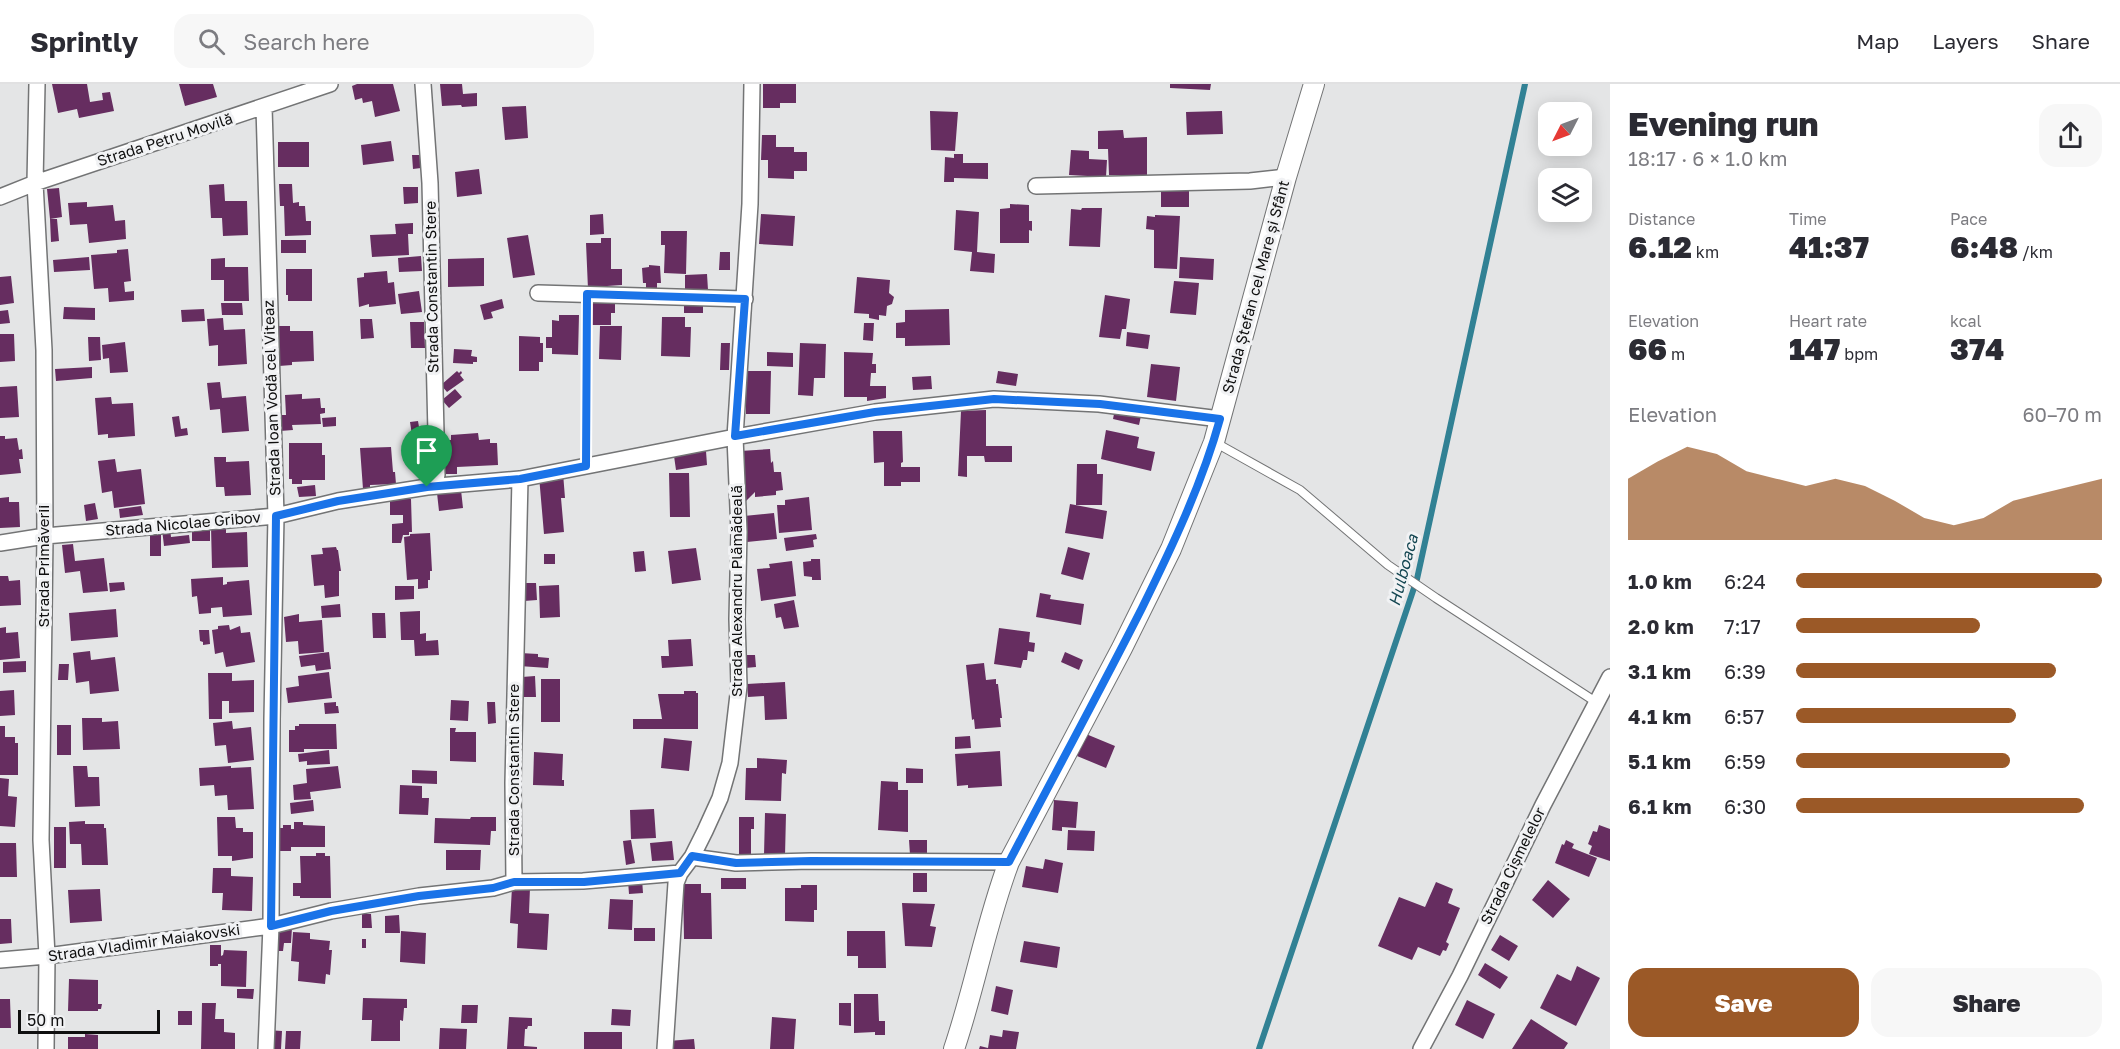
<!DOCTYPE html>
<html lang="en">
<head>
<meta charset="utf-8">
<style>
	body { margin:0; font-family:"Golos Text",sans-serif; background:#f7f7f7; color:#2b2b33; height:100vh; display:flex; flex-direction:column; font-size:22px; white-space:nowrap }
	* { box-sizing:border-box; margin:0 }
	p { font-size:20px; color:#7c7c81 }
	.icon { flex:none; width:33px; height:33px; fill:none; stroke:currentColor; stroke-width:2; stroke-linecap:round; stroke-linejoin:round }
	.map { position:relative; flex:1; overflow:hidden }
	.details { display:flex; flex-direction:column; background:#fff; width:510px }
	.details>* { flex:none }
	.needle { width:39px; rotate:228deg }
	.buttons { position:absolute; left:1538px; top:18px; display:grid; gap:12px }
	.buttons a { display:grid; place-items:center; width:54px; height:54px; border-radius:12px; background:#fff; box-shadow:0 3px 15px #0003; font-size:30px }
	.scale { position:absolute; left:18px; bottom:15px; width:142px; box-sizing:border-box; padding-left:6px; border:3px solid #0f0f0f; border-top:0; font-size:16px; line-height:21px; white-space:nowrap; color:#0f0f0f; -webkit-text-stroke:4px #f1f2f4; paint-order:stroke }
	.pin { position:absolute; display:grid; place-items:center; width:51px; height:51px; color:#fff; margin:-62px -26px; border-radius:50% 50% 50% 0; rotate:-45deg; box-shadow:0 0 6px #0007 }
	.pin .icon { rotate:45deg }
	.round { display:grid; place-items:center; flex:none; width:63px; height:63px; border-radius:18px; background:#f7f7f7 }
	.headline { display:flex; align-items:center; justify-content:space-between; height:102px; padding:0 18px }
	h1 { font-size:33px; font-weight:800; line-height:45px }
	.metrics { display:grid; grid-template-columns:repeat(3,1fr); gap:9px; height:102px; padding:6px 18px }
	.metrics div { display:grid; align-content:center }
	.metrics b { font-size:30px; font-weight:800 }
	.metrics small { font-size:16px; font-weight:400 }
	.metrics p { font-size:16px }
	.chart { height:168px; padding:12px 18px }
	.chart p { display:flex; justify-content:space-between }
	.chart svg { width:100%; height:108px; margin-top:6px; fill:#9b5927; opacity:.7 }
	.action { display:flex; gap:12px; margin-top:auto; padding:12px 18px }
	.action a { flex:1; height:69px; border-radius:18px; background:#9b5927; color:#fff; font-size:24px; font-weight:800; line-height:69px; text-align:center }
	.action a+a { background:#f7f7f7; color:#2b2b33 }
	ul { padding:0 18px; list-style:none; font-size:20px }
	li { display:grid; grid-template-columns:96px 72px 1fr; align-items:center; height:45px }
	li i { height:15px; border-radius:8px; background:#9b5927 }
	header { display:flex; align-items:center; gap:36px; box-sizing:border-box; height:84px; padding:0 30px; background:#fff; border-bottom:2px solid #e1e1e2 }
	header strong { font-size:28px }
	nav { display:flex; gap:33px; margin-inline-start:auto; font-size:21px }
	.search { width:420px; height:54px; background:#f7f7f7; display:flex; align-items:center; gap:15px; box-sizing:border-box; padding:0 21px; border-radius:18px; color:#7c7c81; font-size:22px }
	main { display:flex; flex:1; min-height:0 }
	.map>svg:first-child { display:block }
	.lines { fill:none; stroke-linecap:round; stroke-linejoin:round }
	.stream { stroke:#318194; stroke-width:6 }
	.building { fill:#662d60 }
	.service-casing { stroke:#737475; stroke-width:10 }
	.minor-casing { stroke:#737475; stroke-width:18 }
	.tertiary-casing { stroke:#737475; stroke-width:22 }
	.path { stroke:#8c8c8d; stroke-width:4; stroke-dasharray:3 4.5; stroke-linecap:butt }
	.service { stroke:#fff; stroke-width:8 }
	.minor { stroke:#fff; stroke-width:15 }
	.tertiary { stroke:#fff; stroke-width:20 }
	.route-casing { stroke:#fff; stroke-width:12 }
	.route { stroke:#1a73e8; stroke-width:8 }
	.labels { text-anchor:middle; stroke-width:6; stroke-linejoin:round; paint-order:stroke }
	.street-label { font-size:15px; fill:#0f0f0f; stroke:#f1f2f4 }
	.water-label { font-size:16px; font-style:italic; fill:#144651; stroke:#f1f2f4 }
</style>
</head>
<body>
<header>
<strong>Sprintly</strong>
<div class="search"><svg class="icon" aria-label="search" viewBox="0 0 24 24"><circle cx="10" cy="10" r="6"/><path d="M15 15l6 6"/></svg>Search here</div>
<nav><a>Map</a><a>Layers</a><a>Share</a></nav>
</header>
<main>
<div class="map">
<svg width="1610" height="965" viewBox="0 0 1610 965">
	<rect width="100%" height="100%" fill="#e4e5e6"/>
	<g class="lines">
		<path class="stream" d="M1259,965L1417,495L1525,0"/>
	</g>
	<path class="building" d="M52,0H87L90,18L103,16L102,9L110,8L114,27L79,34L77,25L58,29Z
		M179,0H213L217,13L185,22Z
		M357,0H393L400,27L375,33L372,17L363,19L362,14L355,16L352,2Z
		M440,0H462L463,10L477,9V22L462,23L461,21L442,22Z
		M763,0H796V19H780V24H763Z
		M1170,0H1211L1210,6L1170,4Z
		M526,22L528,54L505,56L502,23Z
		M930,27L958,28L955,67L931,66Z
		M1222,27L1223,50L1187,51L1186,28Z
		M1123,46L1124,54L1147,53V91H1109L1108,65H1098V47Z
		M762,51H776V63H794V68H807V87H794V95L768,94V76H761Z
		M391,57L394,77L363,81L361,61Z
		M278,58H309V83H278Z
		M1071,66L1089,67V75L1107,76L1106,93L1069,91Z
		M954,70H963V79H988V95L954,94V98H944L945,73L954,74Z
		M412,71H420L421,84L413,85Z
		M479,85L482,110L457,113L455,88Z
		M224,100L225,117H247L248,151L223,152L222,134H211L209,101Z
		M279,100H292L293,119L299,118V122H305L306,137H311V151L285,152L284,122H280Z
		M403,103H418V119L404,120Z
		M59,104L62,133L50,135L47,105Z
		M1161,107H1189V123H1161Z
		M87,118V123L113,121L115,137L125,136L126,155L89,159L87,140L70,141L68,119Z
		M1010,120L1029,121V137H1032V147L1029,146V159H1000V125L1010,124Z
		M1082,124H1102L1100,163L1069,162L1071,125L1081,126Z
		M956,126L979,128L977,168L995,170L994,189L970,187L972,168L954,166Z
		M603,130L604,150L590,151V131Z
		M761,130L795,132L793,162L759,160Z
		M1155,131L1180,132L1177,185L1154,184V146L1146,145L1147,132L1155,133Z
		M50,135H57L59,157L51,158Z
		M413,139V150H408L409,171L372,173L370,151L396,150L395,140Z
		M661,147H687L686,190L664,189L665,161H661Z
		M528,151L535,191L513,194L507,154Z
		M601,154H611V185H622V201L607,202L608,205H588L586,159H601Z
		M281,156H306V169H281Z
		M128,165L131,197L124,198L125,208L134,207V216L109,218L108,204L94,205L91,171L117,169V166Z
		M720,168H730V186H719Z
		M421,172L422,187L399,188L398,174Z
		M89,173L90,186L54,188L53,176Z
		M1180,173L1214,175L1213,196L1179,194Z
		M225,174V183H248L249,217H224V196H211V175Z
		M484,174V202L448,203V175Z
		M649,181L660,182L661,199H657V204H646V199H643L642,184L649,183Z
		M286,185H312V217H288V211H286Z
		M387,187L388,199L394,198L396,220L369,223V220L359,223L357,194L364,193V189Z
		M707,190L708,206H685V191Z
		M11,192L14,219L0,221V193Z
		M857,193L890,196L889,209L894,213L892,220L887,222L886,232L879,231V236L869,234V230L854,229Z
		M1174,197L1199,199L1196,231L1170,229Z
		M419,207L422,228L401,230L398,210Z
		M1105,211L1130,215L1126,245H1122L1120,255L1099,253Z
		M502,215L504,224L491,228L493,234L484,236L480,221Z
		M590,218H615V229H611V241H590Z
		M684,218H703V229H684Z
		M221,219H242L243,231H222Z
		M64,223L95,224V236L63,235Z
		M204,225L205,237L182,238L181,226Z
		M949,225L950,261L905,262V254H896V239L905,238V226Z
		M8,226L10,239L0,240V227Z
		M559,231H579L578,271L552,270V264H546V253H552V236L559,237Z
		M662,233H685V243H691L690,273L661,272Z
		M223,234L224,246L245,245L247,280L218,282V261L209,262L207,235Z
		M360,235H372L374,254L361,255Z
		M410,238H424L425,264H411Z
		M864,239H874L873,257L863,256Z
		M278,242H290V247H313L314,277L292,278V281L279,282Z
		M600,242H622L621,276L599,275Z
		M1127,248L1150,251L1148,265L1126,262Z
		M0,250H14L15,277L0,278Z
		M519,252L540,253V259H543V278H539V287H519Z
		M88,253H100L101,276L89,277Z
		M125,258L128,288L110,289L109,274L103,275L102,261Z
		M721,259H730L729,286H720Z
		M800,259L826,260L825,294H814L813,312L798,311Z
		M454,265L472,266L471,272L477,273V278H473V280L453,279Z
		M767,268L793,269V283L767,282Z
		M844,268L873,269L872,280H876V289H871L870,302H886V314L867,317V313H844Z
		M1151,280L1180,283L1176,317L1147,313Z
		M92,283V294L56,297L55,285Z
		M457,287L459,289L461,287L462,289L460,291L464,296L447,308L441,301Z
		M745,287H771L770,330H746V318H742Z
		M998,287L1018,290L1016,302L996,299Z
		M931,292L932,305L913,306L912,293Z
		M220,298L222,314L246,312L249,347L222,349L220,325L210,326L207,299Z
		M17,302L19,333L0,334V303Z
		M455,305L462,313L449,324L442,316Z
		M302,310V315L320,314L321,324H325V329L320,330L321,340L292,341L293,346L280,347L279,331H286L285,311Z
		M111,313L112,320L133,319L135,352L108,354V350L98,351L95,314Z
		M1115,325L1141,332L1139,341L1113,335Z
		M986,326V362H1012V378H985L984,372H967V393L958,392L961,327Z
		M179,332L181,345L187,344L188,351L175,353L172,333Z
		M336,333V342L323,343L322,334Z
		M418,337L420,349L412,351L410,338Z
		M1106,346L1139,353L1137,364L1155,368L1151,387L1101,375Z
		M873,347H902L903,378L901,379V383H920V398H901V402H884V378L874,379Z
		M478,349L479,356L490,355V359H497L498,381L457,383V390H442L440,357L451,356V351Z
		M0,352H5V355L17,354L19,366L22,365L23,375H19L21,389L0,391Z
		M289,359H322V371H325V396H302V400H292V395H289Z
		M391,363L393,388H395L396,400L370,401V405H363L360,364Z
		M419,364V383H407V365Z
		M770,365L771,379L773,377L774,388H781L783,406L776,407V411L755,413V408L744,419L740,367Z
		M706,367L707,381L676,386L674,372Z
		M214,373H226V378L249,377L251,411L225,412L224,403H216Z
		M115,375L117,388L141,385L145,420L114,424L112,407L102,409L98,377Z
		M1077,380H1097V390H1103L1102,421H1076Z
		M563,389L565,414H561L564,448L544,450L539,392Z
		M669,389H689L690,433H670Z
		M315,401L316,412L299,413L297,403Z
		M461,406L463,424L439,427L437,409Z
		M9,413V418H19L20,443L0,444V414Z
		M809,413L812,446L779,449L777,421H785V416Z
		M390,415H411L412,448H409V451H403L401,459H392V440L403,439V431H390Z
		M95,419L98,435L86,437L84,421Z
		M1070,420L1107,427L1103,455L1065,449Z
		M141,422L143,431L120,434L119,425Z
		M774,429L777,455L747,458L744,432Z
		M211,443H226V449L247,448L248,483L212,484Z
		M170,444L171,453L189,451L190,459L164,462L162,445Z
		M192,445H210V457H192Z
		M150,448H161V472H150Z
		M430,449L432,487H430V496H428V504L418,505V495L407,496L404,453L410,452V450Z
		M816,450L817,455L813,456L814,463L786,467L784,454Z
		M73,460L75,477L104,474L108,507L83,509L80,487L65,489L62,461Z
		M336,463L337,466H338L341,487H339V512L325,514L324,501L314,502L311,471L323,470L322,464Z
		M1068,463L1090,469L1083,496L1061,490Z
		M696,464L701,496L672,500L668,467Z
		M644,467L646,487L635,488L633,468Z
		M544,470H555V480H544Z
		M811,475H820L821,496H812V493L804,492L803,478L811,477Z
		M792,477L796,512L761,517L757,485L770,484L769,480Z
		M0,492H8L9,497L20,496L21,521L0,522Z
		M223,493V501L227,500V498L249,496L252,531L223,533L222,523L211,524V529L199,530L197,512L192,513L191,495Z
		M124,498L125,506L110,508L109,499Z
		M523,499H536L537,516L524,517Z
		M559,501L560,533L540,534L539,502Z
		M395,502H414V515L395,516Z
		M1040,509L1051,511L1050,515L1084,520L1081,541L1036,533Z
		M794,516L799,543L784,545L781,533L776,534L774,520Z
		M340,520L341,533L322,534L321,522Z
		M116,525L118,553L71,557L69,529Z
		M420,527V550L426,549V557L438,556L439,571L415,572L414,556H401L400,528Z
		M372,529H385L386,554H373Z
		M299,530V538L322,536L324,568L299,570L298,557L286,558L284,533Z
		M229,541L230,546L240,542L241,549L250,548L255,578L226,583L223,568L215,570L212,546L218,545V542Z
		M6,543V549L18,548L20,574L0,576V544Z
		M999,544L1030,548L1029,558L1035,559L1034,568L1028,567L1027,576H1023L1021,584L994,580Z
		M199,546H209L210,560L203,561V558L200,557Z
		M691,555L693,582L662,584L661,572H669L668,556Z
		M90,567L91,576L115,573L119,607L90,610L89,597L76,599L73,569Z
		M329,568L331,585L316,587L315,581L301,583L299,572Z
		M1065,568L1083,576L1079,586L1061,578Z
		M520,569L538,570V573L549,574L548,584L519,582Z
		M744,571H755L756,583L745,584Z
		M26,577V588L3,589V578Z
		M984,579L986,596L996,595V600H998L1002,634H1000L1001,643L975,645L974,635L972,636L966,581Z
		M59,580H69L68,596H58Z
		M329,588L332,614L288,619L286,604L299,602L298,592Z
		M208,589H232V597L254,596V628L229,629V617H222V635H209Z
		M535,592L536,613H523L522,593Z
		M541,595H560V638H541Z
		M785,598L787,635L765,636L764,612L748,613L747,600Z
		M14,606L15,631L0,632V607Z
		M684,607H696V609H698V645H633V635H662L658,610H684Z
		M451,616L469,617L468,637L450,636Z
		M336,618V622H338L339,629L325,630L324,619Z
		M487,618H495L496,639L488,640Z
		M82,634H102V638L118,637L120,665L83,666Z
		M232,637L233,645L251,643L254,676L228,679L226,661L215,662L213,639Z
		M299,640H336L337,665H304V668H289V646H295V642H299Z
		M57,641H71V671H57Z
		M0,642H5V653H15V659H18V691H0Z
		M450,644H456L455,648H476V678L450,677Z
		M1086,650L1115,662L1106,684L1077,672Z
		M970,652L971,664L955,665V653Z
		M664,654L692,657L689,687L661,684Z
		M329,666L330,680L307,681V677L299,678L298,670Z
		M1000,667L1002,702L968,704V701L957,702L955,670Z
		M534,668L563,670L562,696H564V702L533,701Z
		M757,674L787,676L786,690L782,689L781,717L745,716L746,684H757Z
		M73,682H87L88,693H99L100,722L75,723Z
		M231,682V684L251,683L254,725L228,726L227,711L215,712L214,701L200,702L199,684Z
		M338,682L341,704L310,708L311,715L294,716L293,701L307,699L306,685Z
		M906,684L923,685V699H906Z
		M412,686L437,687V700L412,699Z
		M0,694L9,695L8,712L17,713L15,743L0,742Z
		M881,697L898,698V706H908V748L878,746Z
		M400,701L422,702V714H429L428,731L399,730Z
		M313,716L314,727L291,730L290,719Z
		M1054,716L1078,718L1076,744L1062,743V747L1052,746Z
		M654,725L656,754L631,755L630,726Z
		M765,729L786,730L785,772L764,771Z
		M217,733H235L236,744H243V748H253V774L232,777V772H218Z
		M471,733H496V747H491L490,761L434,759L435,734L470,735Z
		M739,733H754V745H751V770H739Z
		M85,737V740H104V744H106L108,781H82L81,760H70L69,738Z
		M294,738H303V741L325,742V763H291V767H280V744H283V741H291V745H294Z
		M1599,741L1610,745V777L1589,770L1592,762L1588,760L1593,747L1597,748Z
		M54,743H66V784H54Z
		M1068,746L1095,747L1094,767L1067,766Z
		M631,756L635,779L626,781L623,757Z
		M909,756H927V771H910Z
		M1566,756L1574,760L1572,764L1597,774L1589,793L1555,779L1562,760L1564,761Z
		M672,757L674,776L652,777L650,759Z
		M0,759H16L17,793H0Z
		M446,766H481L480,786H446Z
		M316,769H325V772H330L331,814H300V812H293V799H301L300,772H316Z
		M1045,775L1063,779L1058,809L1022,803L1026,782L1043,785Z
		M213,784H231V792L253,793L252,827L222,826L223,809H212Z
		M913,789H927V808H913Z
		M721,794H746V805H721Z
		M642,795L643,809L629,810L628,797Z
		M1548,796L1570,815L1553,834L1532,816Z
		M1436,798L1453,805L1448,819L1460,824L1446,858L1449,860L1446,867L1443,866L1440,872L1418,863L1412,876L1378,862L1399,813L1425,823Z
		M683,800H701V809H711L712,855H684Z
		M801,801H817V826H814V838L785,837V804H801Z
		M512,803L530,804L529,829L549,830L547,866L517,864L518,840L510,839Z
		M100,805L102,837L70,839L68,806Z
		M610,815L633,816L632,846L608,845Z
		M902,819L935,820L930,842L936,843L932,863L905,862Z
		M362,830H371L372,844H362Z
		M399,831L400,849H385V832Z
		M0,835H11L12,859L0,860Z
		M272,843L292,844L291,859H284L283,867H271Z
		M634,844H655V857H634Z
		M401,847L426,849L425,880L400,878Z
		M847,847H885L886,884H858V872H847Z
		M293,848L310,849V855L330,857L329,866H332L330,891L326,890L325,900L298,897L299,878L291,877Z
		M1500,851L1518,862L1509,877L1491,866Z
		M362,855H366V864H362Z
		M1024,857L1060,863L1057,884L1020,878Z
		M210,861H221V872L223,871L224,866L247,867L246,903L221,902V880H218V882H210Z
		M1485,879L1508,893L1500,905L1478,891Z
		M1577,882L1600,894L1576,942L1540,924L1557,890L1571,897Z
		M69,895L98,896V920H102L101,925H98V927H68Z
		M996,902L1013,906L1008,931L991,927Z
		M237,905H254L253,915L237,914Z
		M854,910H878L879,937H885V951H875V948L854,949Z
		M363,914L407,915V924H404L403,937L400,936V957H371L372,936H362Z
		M0,915H10L11,944H0Z
		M1467,916L1495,930L1483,955L1455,941Z
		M202,919H216L215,935H224V948L235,949V965H201Z
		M839,919H851V942L839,941Z
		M462,921H478L477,939H461Z
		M612,925L631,926L630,942L611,941Z
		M178,927H192V941H178Z
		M509,933L532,934V942H528L527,945H525L524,962L537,963V965H507Z
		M772,933L796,935L794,965H770Z
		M1531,935L1568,959L1564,965H1512Z
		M440,944L467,945L466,965H439Z
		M267,946L282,947L281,965H266Z
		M1003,946L1019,948L1016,965H979L980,962L988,964L990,951L1002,953Z
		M286,947H301L300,965H285Z
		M584,948H622V965H584Z
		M85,950L98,951V965H68V953H85Z
		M694,955L695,965H668V957Z"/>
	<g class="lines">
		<g class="service-casing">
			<path id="service" d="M1216,359L1300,406L1388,481L1436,514L1596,618"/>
		</g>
		<g class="minor-casing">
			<path id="minor" d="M37,0L35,99L44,266L45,452L41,756L47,872L46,965
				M423,0L430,99L437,391L427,403
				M264,23L276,432L272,635L271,842L266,965
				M1036,102L1250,97L1286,93
				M0,113L35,99L330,0
				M538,209L745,215
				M0,459L45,452L276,432L338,417L427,403L520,395L735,353L875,328L994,315L1099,320L1220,335
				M692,773L736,779L811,777L1009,778
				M514,798L513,699L520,395
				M0,876L47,872L271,842L331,827L419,812L493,804L514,798L583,797L680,789
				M665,965L676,799L680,789L692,773L705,747L720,714L730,679L739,602L737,535L739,448L735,353L750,120L752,0
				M1421,965L1460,892L1543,721L1610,593"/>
		</g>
		<g class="tertiary-casing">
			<path id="tertiary" d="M954,965C975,903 986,839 1009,778L1122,564L1171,465L1214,358L1286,93L1314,0"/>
		</g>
		<path class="path" d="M586,366L587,226"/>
		<use href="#service" class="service"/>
		<use href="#minor" class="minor"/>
		<use href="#tertiary" class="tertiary"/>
	</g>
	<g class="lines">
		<g class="route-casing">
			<path id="route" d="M587,210L745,215L735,352L875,328L994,315L1100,320L1220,335C1202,400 1172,463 1142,524C1099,609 1053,693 1009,778L811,777L736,779L692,772L680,789L584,798H514L493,804L419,812L331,827L271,842L276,432L338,417L427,403L520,395L586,382Z"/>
		</g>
		<use href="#route" class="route"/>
	</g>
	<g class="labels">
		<g class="street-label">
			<text transform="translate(165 56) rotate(-18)" y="5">Strada Petru Movilă</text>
			<text transform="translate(432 203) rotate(-91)" y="5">Strada Constantin Stere</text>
			<text transform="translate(1256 203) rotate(-75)" y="5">Strada Ștefan cel Mare și Sfânt</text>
			<text transform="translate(272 314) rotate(-92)" y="5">Strada Ioan Vodă cel Viteaz</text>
			<text transform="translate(183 440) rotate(-5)" y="5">Strada Nicolae Gribov</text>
			<text transform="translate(44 482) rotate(-90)" y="5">Strada Primăverii</text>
			<text transform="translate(737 507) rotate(-90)" y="5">Strada Alexandru Plămădeală</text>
			<text transform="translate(514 686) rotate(-90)" y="5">Strada Constantin Stere</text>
			<text transform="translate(1513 782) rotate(-64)" y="5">Strada Cișmelelor</text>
			<text transform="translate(144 859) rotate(-8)" y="5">Strada Vladimir Maiakovski</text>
		</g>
		<g class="water-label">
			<text transform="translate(1403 486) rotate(-75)" y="6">Hulboaca</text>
		</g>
	</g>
</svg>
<div class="buttons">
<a><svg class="needle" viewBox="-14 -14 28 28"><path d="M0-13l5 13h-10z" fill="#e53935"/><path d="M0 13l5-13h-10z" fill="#7c7c81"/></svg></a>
<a><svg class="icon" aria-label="layers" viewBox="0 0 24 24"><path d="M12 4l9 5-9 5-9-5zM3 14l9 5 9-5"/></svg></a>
</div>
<div class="scale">50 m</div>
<div class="pin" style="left:427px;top:403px;background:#1e9e55"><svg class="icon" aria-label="arrive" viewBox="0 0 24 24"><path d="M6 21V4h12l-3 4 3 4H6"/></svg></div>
</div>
<section class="details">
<div class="headline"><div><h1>Evening run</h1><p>18:17 · 6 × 1.0 km</p></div><a class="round"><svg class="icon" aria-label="share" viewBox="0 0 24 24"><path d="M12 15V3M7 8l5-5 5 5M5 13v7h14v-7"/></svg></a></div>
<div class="metrics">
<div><p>Distance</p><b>6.12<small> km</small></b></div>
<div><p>Time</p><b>41:37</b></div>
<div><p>Pace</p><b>6:48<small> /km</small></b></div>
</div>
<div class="metrics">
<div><p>Elevation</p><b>66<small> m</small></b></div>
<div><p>Heart rate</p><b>147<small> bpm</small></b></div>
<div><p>kcal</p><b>374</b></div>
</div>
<div class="chart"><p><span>Elevation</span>60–70 m</p>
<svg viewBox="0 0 160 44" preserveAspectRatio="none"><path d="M0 44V19L10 12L20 6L30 9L40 16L50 19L60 22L70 19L80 22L90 28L100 35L110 38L120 35L130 28L140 25L150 22L160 19V44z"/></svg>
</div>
<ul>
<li><b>1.0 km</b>6:24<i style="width:100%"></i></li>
<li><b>2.0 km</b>7:17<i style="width:60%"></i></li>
<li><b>3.1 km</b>6:39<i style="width:85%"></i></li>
<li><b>4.1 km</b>6:57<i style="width:72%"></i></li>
<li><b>5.1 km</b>6:59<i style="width:70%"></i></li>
<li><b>6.1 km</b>6:30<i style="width:94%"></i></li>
</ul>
<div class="action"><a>Save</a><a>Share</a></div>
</section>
</main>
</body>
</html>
